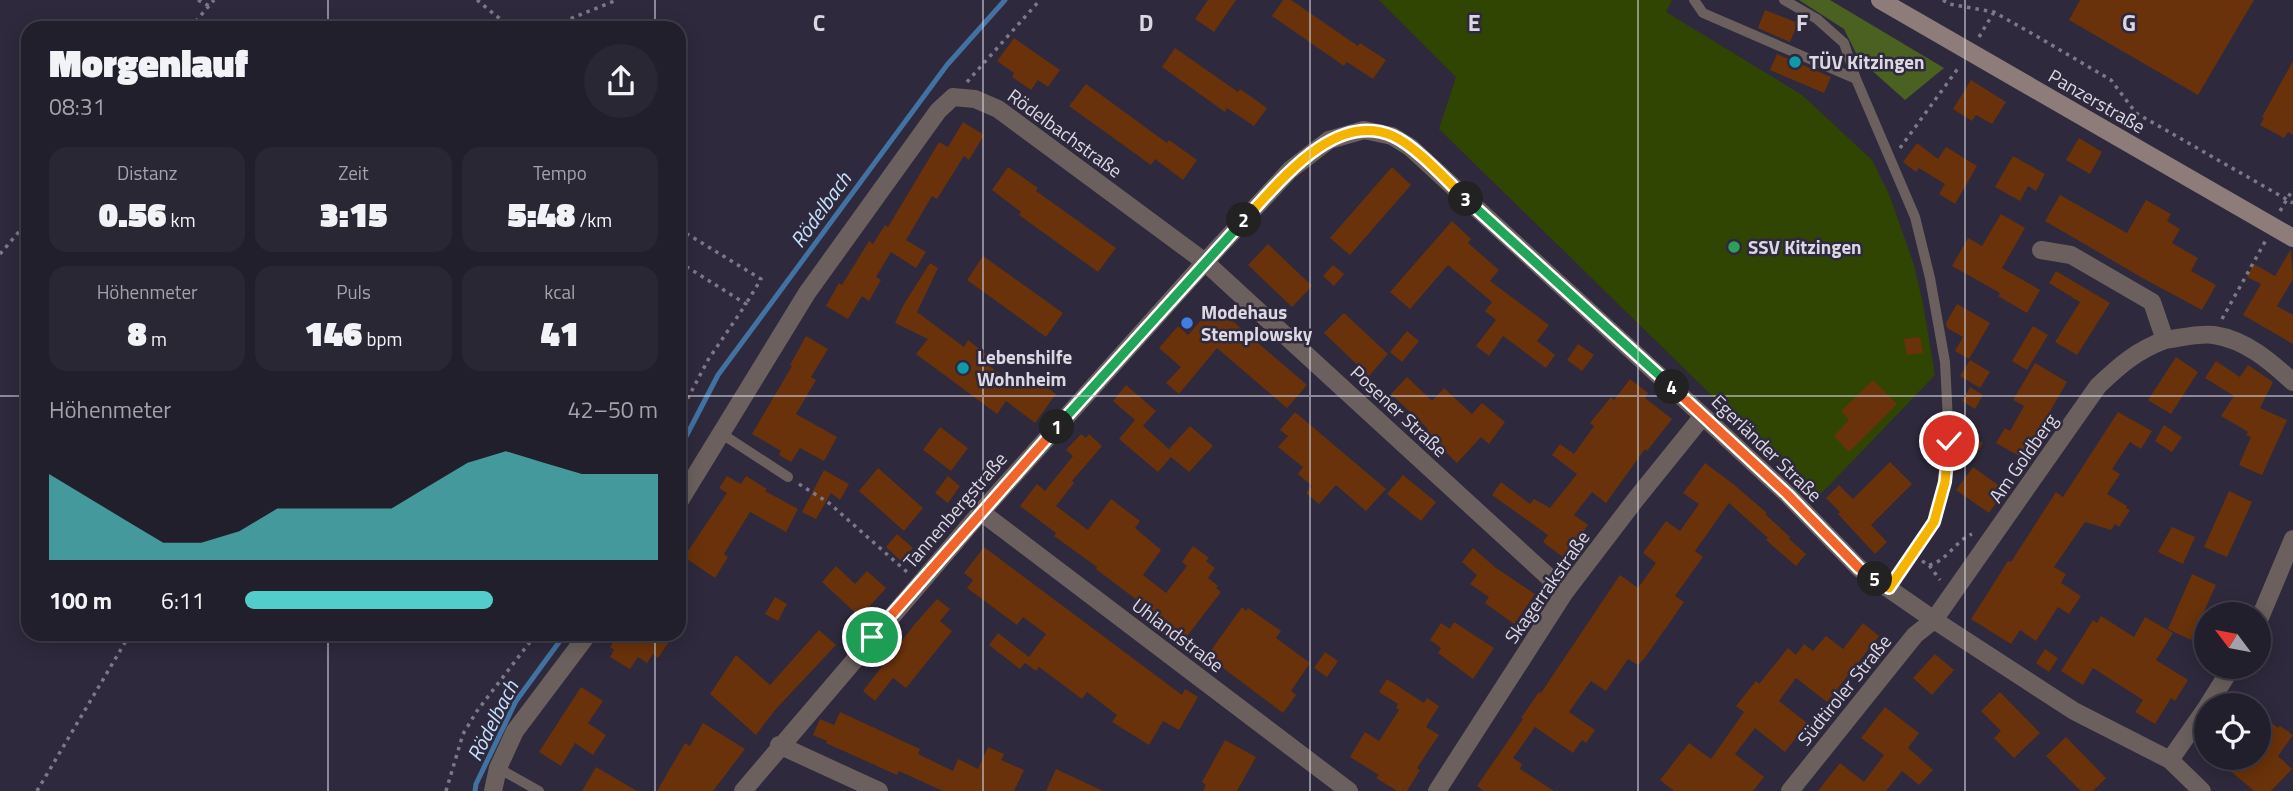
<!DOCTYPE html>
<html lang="de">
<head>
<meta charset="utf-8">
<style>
	body { margin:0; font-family:"Titillium Web",sans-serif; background:#2a2735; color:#f1f3f6; height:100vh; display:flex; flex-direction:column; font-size:26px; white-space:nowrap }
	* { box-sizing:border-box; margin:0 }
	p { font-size:23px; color:#a2a2aa }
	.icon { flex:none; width:38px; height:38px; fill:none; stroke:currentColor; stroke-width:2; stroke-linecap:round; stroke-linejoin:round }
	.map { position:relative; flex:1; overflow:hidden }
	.sheet { position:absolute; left:21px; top:21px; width:665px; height:620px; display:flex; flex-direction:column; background:#221f2d; border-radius:21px; box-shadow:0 4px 18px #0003,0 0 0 2px #3f3d49 }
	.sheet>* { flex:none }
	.needle { width:46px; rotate:302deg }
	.buttons { position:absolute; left:2194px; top:602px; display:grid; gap:14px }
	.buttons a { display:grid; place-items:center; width:77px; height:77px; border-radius:50%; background:#221f2d; box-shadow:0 4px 18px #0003,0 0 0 2px #3f3d49; font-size:35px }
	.pin { position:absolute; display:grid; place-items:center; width:60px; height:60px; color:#fff; margin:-30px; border:4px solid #fff; border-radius:50%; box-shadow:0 2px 7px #0007 }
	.km { position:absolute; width:35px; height:35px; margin:-18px; border-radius:50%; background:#222; color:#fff; font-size:19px; line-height:35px; text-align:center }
	.round { display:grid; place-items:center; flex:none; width:74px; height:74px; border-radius:37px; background:#2a2735 }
	.head { display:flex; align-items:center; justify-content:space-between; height:119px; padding:0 28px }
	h1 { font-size:38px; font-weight:800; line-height:52px }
	.figures { display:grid; grid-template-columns:repeat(3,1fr); gap:10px; height:119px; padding:7px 28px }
	.figures div { display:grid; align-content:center; border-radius:18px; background:#2a2735; text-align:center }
	.figures b { font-size:35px; font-weight:800 }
	.figures small { font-size:19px; font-weight:400 }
	.figures p { font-size:19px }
	.chart { height:196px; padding:14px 28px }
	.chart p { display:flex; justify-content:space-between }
	.chart svg { width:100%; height:126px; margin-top:7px; fill:#53cdcb; opacity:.7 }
	ul { padding:0 28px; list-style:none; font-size:23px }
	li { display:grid; grid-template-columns:112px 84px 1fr; align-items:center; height:52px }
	li i { height:18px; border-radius:9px; background:#53cdcb }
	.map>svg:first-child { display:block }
	.green { fill:#314503 }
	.forest { fill:#4b6122 }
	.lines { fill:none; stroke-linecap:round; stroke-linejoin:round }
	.stream { stroke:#4272a2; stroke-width:5 }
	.building { fill:#69320a }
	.path { stroke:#7c7888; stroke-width:3.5; stroke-dasharray:3.5 5; stroke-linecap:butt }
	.lane { stroke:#6b605e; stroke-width:10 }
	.street { stroke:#6b605e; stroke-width:18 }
	.secondary { stroke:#8e7c7a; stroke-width:18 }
	.split-1-casing { stroke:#fff; stroke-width:14 }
	.split-2-casing { stroke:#fff; stroke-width:14 }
	.split-3-casing { stroke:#fff; stroke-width:14 }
	.split-4-casing { stroke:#fff; stroke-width:14 }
	.split-5-casing { stroke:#fff; stroke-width:14 }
	.split-6-casing { stroke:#fff; stroke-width:14 }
	.split-1 { stroke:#f0652b; stroke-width:9 }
	.split-2 { stroke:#22a559; stroke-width:9 }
	.split-3 { stroke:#f5b400; stroke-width:9 }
	.split-4 { stroke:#22a559; stroke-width:9 }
	.split-5 { stroke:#f0652b; stroke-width:9 }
	.split-6 { stroke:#f5b400; stroke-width:9 }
	.grid { fill:none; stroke:#dbd8e4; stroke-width:2; stroke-opacity:0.55 }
	.culture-dot { fill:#0f9aa8; stroke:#2e293c; stroke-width:2.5 }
	.leisure-dot { fill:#2e9e5b; stroke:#2e293c; stroke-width:2.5 }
	.shop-dot { fill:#3f7fe0; stroke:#2e293c; stroke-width:2.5 }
	.labels { text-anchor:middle; stroke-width:5; stroke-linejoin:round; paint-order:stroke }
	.poi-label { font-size:19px; font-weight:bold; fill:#dbd8e4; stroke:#2e293c; text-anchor:start }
	.street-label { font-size:19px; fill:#dbd8e4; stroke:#2e293c }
	.water-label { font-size:21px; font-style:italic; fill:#c5e0fd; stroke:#2e293c }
	.grid-label { font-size:23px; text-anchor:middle; font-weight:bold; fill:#dbd8e4; stroke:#2e293c; stroke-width:5; stroke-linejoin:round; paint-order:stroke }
</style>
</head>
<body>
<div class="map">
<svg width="2293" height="791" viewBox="0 0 2293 791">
	<rect width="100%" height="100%" fill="#2e293c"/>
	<path class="green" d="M1379,0H1672L1666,12L1802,95L1872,160L1889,194L1914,265L1923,304L1935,375L1817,498L1439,129L1456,77Z"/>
	<path class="forest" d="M1799,0H1830L1944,68L1905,100L1859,59L1844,29Z"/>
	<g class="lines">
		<path class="stream" d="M679,450L718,375L947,65L1005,0
			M475,791L476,784L516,701L565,634"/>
	</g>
	<path class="building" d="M1208,0H1236L1214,32L1195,19Z
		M1283,0H1291L1358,46L1360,43L1386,60L1373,79L1347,62L1344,66L1272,16Z
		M2080,0H2254L2198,95L2069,20Z
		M1765,10L1798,23L1790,42L1758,28Z
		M1014,38L1060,70L1048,87L1038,80L1031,90L1012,77L1014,73L997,61Z
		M1751,43L1831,77L1824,93L1770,70L1777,54Z
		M1175,48L1238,92L1240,89L1267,108L1254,126L1227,108L1225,112L1162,67Z
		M2293,61V135L2288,132L2284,138L2260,125L2264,118L2262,117Z
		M1971,80L2006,102L1992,124L1976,115L1972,121L1953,109Z
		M1086,84L1167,143L1169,140L1197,160L1183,180L1155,159L1151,165L1069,106Z
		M963,122L984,135L969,160L964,156L937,199L932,196L906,240L926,252L916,268L891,252L876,277L881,280L869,301L862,296L848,319L826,306L839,283L842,285L869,241L873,244L885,225L888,227L939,142L948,147Z
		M2079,138L2102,152L2090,174L2066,160Z
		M1917,143L1938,159L1946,147L1977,166L1955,204L1939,194L1945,184L1919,168L1916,172L1903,162Z
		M2013,156L2045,174L2036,191L2028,186L2020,201L1995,187Z
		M1008,167L1038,188L1036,191L1116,248L1098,272L1019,215L1021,212L992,190Z
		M1392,167L1411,185L1350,255L1330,238Z
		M2060,195L2127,233L2146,200L2171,214L2167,221L2180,229L2172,243L2198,258L2191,271L2216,285L2202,310L2146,280L2045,221Z
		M2001,214L2025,228L2002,268L2040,290L2027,313L1998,296L2000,293L1952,266L1968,238L1982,246Z
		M1452,221L1471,239L1468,243L1499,270L1490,281L1549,325L1537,341L1555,355L1546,368L1503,336L1489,356L1476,346L1496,320L1485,311L1492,302L1448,265L1410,309L1390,292Z
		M1268,244L1312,286L1292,307L1248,265Z
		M2291,249L2293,279L2277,306L2293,315V344L2243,315L2261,284L2247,277L2254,264L2275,276Z
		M983,256L1063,313L1046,337L967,280Z
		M930,263L938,268L917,312L964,347L968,340L986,354L981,360L1021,389L1031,375L1056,394L1035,423L1006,401L997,414L916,354L928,339L895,323L904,304Z
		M1333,265L1344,274L1334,286L1323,276Z
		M2056,271L2110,303L2077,355L2055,342L2080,302L2049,283Z
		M1957,304L1990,323L1969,359L1955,351L1963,337L1947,328L1946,323Z
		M1214,305L1307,385L1287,408L1217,348L1179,394L1166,383L1181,367L1159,348L1178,326L1188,335Z
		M1344,313L1388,354L1369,376L1324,333Z
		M2033,326L2048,335L2027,370L2012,361Z
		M1407,331L1419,341L1402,362L1390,352Z
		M806,336L828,349L811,377L816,380L796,414L837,437L824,461L800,448L791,462L779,455L781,451L752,434L792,366L790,365Z
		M1920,337L1923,353L1907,355L1904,339Z
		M1578,344L1594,355L1582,371L1567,360Z
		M2176,357L2198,372L2171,414L2148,400Z
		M1970,360L1990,372L1980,388L1960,376Z
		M2216,361L2240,377L2248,365L2273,382L2260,408L2287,420L2262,475L2239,465L2251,437L2246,435L2248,432L2221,416L2234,396L2205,378Z
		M2035,363L2067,382L2023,458L1996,443L2005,428L2010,431L2024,406L2013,400Z
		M1407,377L1432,401L1444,388L1472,414L1482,403L1505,422L1489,444L1481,437L1457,463L1425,432L1428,429L1391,394Z
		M1630,379L1648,393L1645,398L1672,419L1647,451L1645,449L1606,503L1592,492L1574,515L1588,525L1564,558L1543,542L1548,535L1492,495L1501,482L1530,504L1534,499L1550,508L1577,474L1552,455L1560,444L1574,454L1594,426L1590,423L1611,397L1614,400Z
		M1873,380L1897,404L1849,452L1834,436L1849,420L1841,411Z
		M1126,385L1156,411L1143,426L1169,449L1190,426L1213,446L1189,472L1171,457L1158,472L1119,439L1135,420L1113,401Z
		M1970,387L1983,395L1975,409L1962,401Z
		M1295,412L1386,489L1366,511L1336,485L1319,504L1306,493L1312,486L1298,474L1303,467L1278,447L1288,436L1280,430Z
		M2118,412L2152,431L2141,449L2130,442L2112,469L2120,474L2107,494L2127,506L2126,508L2130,510L2119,527L2115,524L2111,530L2085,522L2054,567L2066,574L2061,583L2081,596L2069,614L2058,607L2036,641L2020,630L2011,644L1971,619L2008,561L2011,562L2056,492L2063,497Z
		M2164,425L2182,437L2172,452L2155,441Z
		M940,427L968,448L951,471L923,450Z
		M1081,434L1086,438L1089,434L1102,446L1072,481L1074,483L1056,506L1088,530L1111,499L1140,521L1135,528L1161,550L1143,575L1166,593L1187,566L1182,562L1193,546L1209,558L1206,561L1215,568L1208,578L1218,586L1216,588L1221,592L1184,640L1153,615L1154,613L1096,569L1097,567L1054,536L1056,533L1020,506L1037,484L1045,491L1073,456L1066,450Z
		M1970,436L1983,443L1975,457L1962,450Z
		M1890,462L1912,484L1871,525L1887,542L1875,554L1838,514L1840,512L1826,498L1839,485L1853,499Z
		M1705,463L1732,483L1767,513L1765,514L1790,537L1789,539L1806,554L1796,566L1766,540L1768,538L1729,503L1695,551L1703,557L1675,596L1684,602L1644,659L1638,665L1628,659L1606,691L1591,681L1569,712L1595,730L1586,743L1582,740L1573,753L1535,727L1513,758L1522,764L1520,769L1554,791H1484L1477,786L1523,719L1521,718L1539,692L1541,693L1620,575L1638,588L1656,563L1643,553L1666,521L1680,531L1699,504L1683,493Z
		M1973,467L2005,490L1989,513L1956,490Z
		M878,468L923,508L904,531L859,491Z
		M824,470L849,484L840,500L831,493L816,519L802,512Z
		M1403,475L1436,502L1421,521L1387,494Z
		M727,476L741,484L746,476L767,489L765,491L798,509L786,532L750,512L724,554L728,557L715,578L684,557L727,493L719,488Z
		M948,476L960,486L948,503L935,493Z
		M2229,491L2252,502L2227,557L2204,547Z
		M2172,527L2195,537L2183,564L2158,552Z
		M897,534L913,548L901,561L886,547Z
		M984,547L1182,695L1185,689L1198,697L1179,730L1163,721L1149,745L1112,722L1117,715L1087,692L1082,699L1039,667L1036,671L1025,663L1020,669L989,645L998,633L1029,657L1046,634L1023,617L1017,625L967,588L973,580L964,573Z
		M1473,548L1496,568L1535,594L1514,624L1485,603L1489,597L1470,584L1477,575L1462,562Z
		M836,566L855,584L867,571L886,588L860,617L822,582Z
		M2192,574L2216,585L2191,640L2168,629Z
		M775,597L787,604L778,621L765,614Z
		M937,599L950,609L940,621L952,631L906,688L893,678L875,701L863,691L914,625Z
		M1242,607L1246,611L1248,608L1281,631L1276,638L1310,663L1291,691L1296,695L1283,713L1207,656Z
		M2101,616L2134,637L2145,617L2173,633L2156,660L2188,680L2175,701L2171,698L2155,724L2135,712L2143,700L2093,668L2083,685L2061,671L2093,620L2097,623Z
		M1454,622L1494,648L1473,679L1438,653L1441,648L1430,640L1441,623L1450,629Z
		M1863,623L1879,636L1827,702L1796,678L1779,701L1807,723L1785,752L1755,728L1735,754L1764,777L1753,791H1674L1660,780L1689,743L1711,759L1744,712L1736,706L1756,681L1759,684L1788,648L1796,655L1804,644L1813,651L1826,636L1843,649Z
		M819,630L836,645L775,710L756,735L710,694L736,655L770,685Z
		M618,634H674L658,658L653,654L647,663L638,657L630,669L610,657L614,650L610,647Z
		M2045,649L2058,658L2049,672L2036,663Z
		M1325,652L1338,661L1327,677L1314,668Z
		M1935,654L1954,670L1932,695L1913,678Z
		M1387,679L1424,703L1427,698L1439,706L1426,727L1439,735L1417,768L1420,770L1407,791H1397L1376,778L1379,775L1350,757L1365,732L1379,741L1399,710L1396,708L1398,704L1379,692Z
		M581,687L603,701L588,723L606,735L593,755L575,743L561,766L539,752Z
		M2000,692L2040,733L2014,758L1994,738L2001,731L1981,711Z
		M1885,707L1919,733L1908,748L1933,770L1919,785L1902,771L1886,791H1818L1840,763L1864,782L1884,755L1861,738Z
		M840,712L920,749L918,754L953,771L958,759L978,769L988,747L1004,754L1001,760L1024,770L1014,791H943L899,771L897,775L826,743L827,741L813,735L820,719L834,725Z
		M2259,713L2278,728L2280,726L2293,735L2278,756L2292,769L2271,791H2254L2215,758H2259Z
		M703,723L745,749L713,791H657L685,743L690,746Z
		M2066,737L2106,778L2093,791H2081L2046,756Z
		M1225,740L1256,757L1237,791H1203L1206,785L1202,782Z
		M596,767L637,791H582Z
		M1056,769L1103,791H1046Z"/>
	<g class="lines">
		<path class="path" d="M198,0L209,6
			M477,0L511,28
			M1943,0L1949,4L1994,12L2038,37L2111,80L2136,113L2293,203
			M190,28L214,0
			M547,28L617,0
			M1979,37L1994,12
			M967,82L1040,0
			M1900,148L1959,67
			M2280,211L2293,189
			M679,229L761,279L746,304
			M0,254L28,221
			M679,262L746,304L708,360L679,415
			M2222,319L2266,240
			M799,484L829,503L907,572
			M1922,561L1929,565L1940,580
			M1929,565C1946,562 1955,541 1972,534
			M37,791L130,634
			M446,791L463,734L477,711L536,634"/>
		<path class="lane" d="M1694,0L1703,13L1856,79
			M1784,0L1817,19L1844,43L1856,79L1915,217L1930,278L1945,362L1949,441L1945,482L1934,522L1889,588
			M722,434L788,477
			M498,768L539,791"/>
		<path class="street" d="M2041,250L2071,255L2152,302L2165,340C2180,338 2199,333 2214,335C2246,340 2270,361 2293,382
			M679,502L807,293L938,111L953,97L975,99L998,109L1205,262L1565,592
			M981,512L1349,791
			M2259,620L2293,539
			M2208,705L2232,667
			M779,745L879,791
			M2170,760L2207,707
			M493,791L498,768L515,731L588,634
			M743,791L981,512L1205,262L1290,170L1329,140L1364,130L1392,136L1410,147L1703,416L1787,494L1859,568L1934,620L2074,711L2170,760L2202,791
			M1437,791L1565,592L1636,499L1703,416
			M1790,791L1915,635L1934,620L2098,386C2119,366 2137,350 2165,340"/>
		<path class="secondary" d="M1880,0L2293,238"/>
	</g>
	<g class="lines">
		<g class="split-1-casing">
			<path id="split-1" d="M872,637L1057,427"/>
		</g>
		<g class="split-2-casing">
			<path id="split-2" d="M1057,427L1244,220"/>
		</g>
		<g class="split-3-casing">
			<path id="split-3" d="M1244,220C1279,183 1334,110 1393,136C1416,146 1447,181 1466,199"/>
		</g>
		<g class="split-4-casing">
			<path id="split-4" d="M1466,199L1672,387"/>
		</g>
		<g class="split-5-casing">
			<path id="split-5" d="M1672,387L1787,494L1859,568L1875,579"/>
		</g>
		<g class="split-6-casing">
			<path id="split-6" d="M1875,579L1889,588L1934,522L1945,482L1949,441"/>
		</g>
		<use href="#split-1" class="split-1"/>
		<use href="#split-2" class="split-2"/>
		<use href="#split-3" class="split-3"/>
		<use href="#split-4" class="split-4"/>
		<use href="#split-5" class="split-5"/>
		<use href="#split-6" class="split-6"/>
	</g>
	<path class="grid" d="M328,0V28M655,0V28M983,0V791M1310,0V791M1638,0V791M1965,0V791M0,396H28M679,396H2293M328,634V791M655,634V791"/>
	<g class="culture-dot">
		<circle cx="1795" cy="62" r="7"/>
		<circle cx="963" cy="368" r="7"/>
	</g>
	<circle class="leisure-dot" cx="1734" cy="247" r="7"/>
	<circle class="shop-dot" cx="1187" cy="323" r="7"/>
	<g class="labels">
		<g class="poi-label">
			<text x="1809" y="69">TÜV Kitzingen</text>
			<text x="1748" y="254">SSV Kitzingen</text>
			<text x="1201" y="319">Modehaus<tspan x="1201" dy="22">Stemplowsky</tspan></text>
			<text x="977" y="364">Lebenshilfe<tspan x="977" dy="22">Wohnheim</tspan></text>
		</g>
		<g class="street-label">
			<text transform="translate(2097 101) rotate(30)" y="7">Panzerstraße</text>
			<text transform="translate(1065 133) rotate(36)" y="7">Rödelbachstraße</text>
			<text transform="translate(1399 411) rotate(43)" y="7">Posener Straße</text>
			<text transform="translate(1767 448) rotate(44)" y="7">Egerländer Straße</text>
			<text transform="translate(2023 458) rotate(-55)" y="7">Am Goldberg</text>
			<text transform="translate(955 510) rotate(-49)" y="7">Tannenbergstraße</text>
			<text transform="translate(1547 587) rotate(-55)" y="7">Skagerrakstraße</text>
			<text transform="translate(1178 635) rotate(37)" y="7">Uhlandstraße</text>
			<text transform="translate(1844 690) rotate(-51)" y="7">Südtiroler Straße</text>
		</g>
		<g class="water-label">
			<text transform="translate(821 210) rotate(-54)" y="7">Rödelbach</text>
			<text transform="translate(493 721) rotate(-63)" y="7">Rödelbach</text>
		</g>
	</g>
	<g class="grid-label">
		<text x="819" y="31">C</text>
		<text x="1146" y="31">D</text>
		<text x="1474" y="31">E</text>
		<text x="1802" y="31">F</text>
		<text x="2129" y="31">G</text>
	</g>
</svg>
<div class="buttons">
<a><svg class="needle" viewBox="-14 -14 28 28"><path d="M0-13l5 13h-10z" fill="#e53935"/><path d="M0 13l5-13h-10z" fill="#a2a2aa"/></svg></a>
<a><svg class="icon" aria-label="locate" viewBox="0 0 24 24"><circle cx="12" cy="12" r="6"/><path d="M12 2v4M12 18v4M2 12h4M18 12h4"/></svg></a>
</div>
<div class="pin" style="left:872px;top:637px;background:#1e9e55"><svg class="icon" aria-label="arrive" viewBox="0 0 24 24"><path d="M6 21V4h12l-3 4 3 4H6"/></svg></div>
<div class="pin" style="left:1949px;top:441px;background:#d93025"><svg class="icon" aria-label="check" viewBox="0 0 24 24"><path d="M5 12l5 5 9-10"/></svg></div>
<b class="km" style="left:1057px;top:427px">1</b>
<b class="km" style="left:1244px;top:220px">2</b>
<b class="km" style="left:1466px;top:199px">3</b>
<b class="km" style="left:1672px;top:387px">4</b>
<b class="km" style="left:1875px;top:579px">5</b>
<section class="sheet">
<div class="head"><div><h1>Morgenlauf</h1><p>08:31</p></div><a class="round"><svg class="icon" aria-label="share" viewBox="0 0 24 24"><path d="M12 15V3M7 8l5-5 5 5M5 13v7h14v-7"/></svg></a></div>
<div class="figures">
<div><p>Distanz</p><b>0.56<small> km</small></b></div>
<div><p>Zeit</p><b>3:15</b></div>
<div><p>Tempo</p><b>5:48<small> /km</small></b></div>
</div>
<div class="figures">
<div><p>Höhenmeter</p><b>8<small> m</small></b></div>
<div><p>Puls</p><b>146<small> bpm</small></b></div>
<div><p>kcal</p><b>41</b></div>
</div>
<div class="chart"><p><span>Höhenmeter</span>42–50 m</p>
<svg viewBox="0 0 160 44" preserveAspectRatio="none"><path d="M0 44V14L10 22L20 30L30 38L40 38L50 34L60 26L70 26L80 26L90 26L100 18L110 10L120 6L130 10L140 14L150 14L160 14V44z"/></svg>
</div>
<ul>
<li><b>100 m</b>6:11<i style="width:60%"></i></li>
</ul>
</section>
</div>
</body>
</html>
